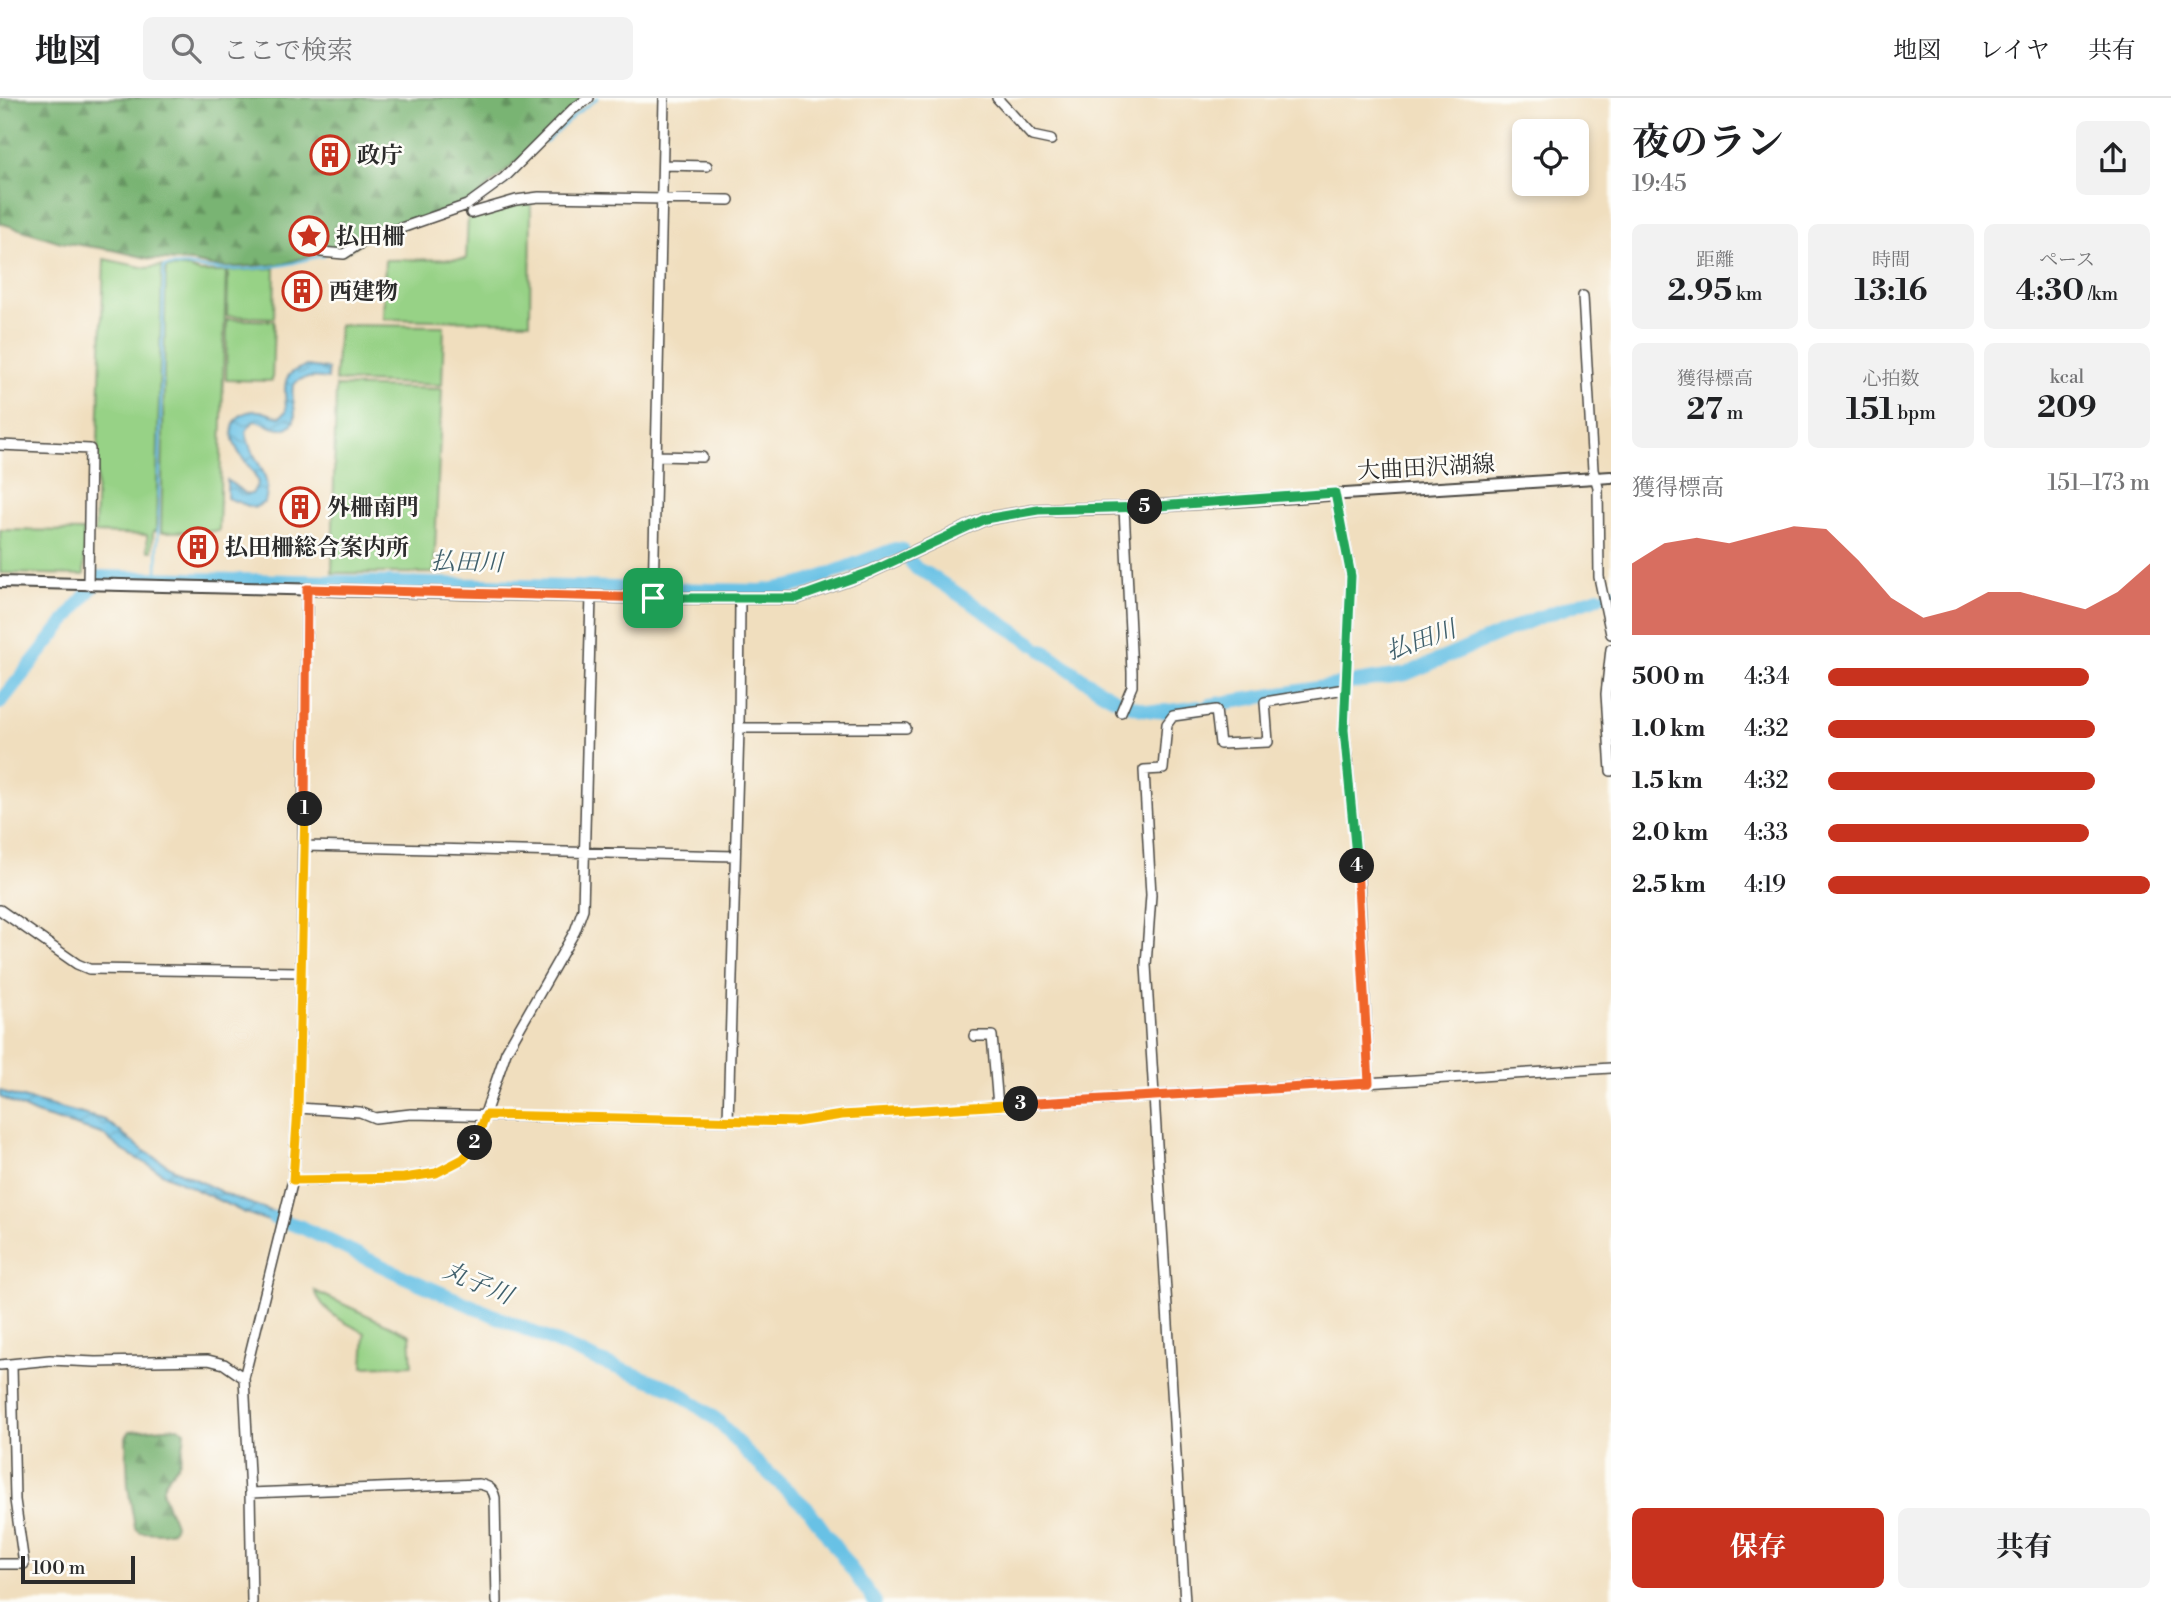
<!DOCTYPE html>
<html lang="ja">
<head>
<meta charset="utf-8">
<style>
	body { margin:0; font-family:"Libre Bodoni","Noto Serif JP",serif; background:#f2f2f2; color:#202124; height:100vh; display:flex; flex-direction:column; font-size:26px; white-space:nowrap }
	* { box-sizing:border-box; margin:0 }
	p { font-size:23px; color:#757577 }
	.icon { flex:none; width:38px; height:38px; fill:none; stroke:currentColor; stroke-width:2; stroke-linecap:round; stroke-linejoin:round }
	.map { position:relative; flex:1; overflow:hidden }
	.panel { display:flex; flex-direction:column; background:#fff; width:560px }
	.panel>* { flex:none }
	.buttons { position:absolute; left:1512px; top:21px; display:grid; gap:14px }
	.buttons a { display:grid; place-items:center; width:77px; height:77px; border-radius:10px; background:#fff; box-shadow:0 4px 10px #0003; font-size:35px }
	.scale { position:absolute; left:21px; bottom:18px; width:114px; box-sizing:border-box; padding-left:7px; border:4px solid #2b2b2b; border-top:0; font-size:19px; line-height:24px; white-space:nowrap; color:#2b2b2b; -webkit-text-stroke:5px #fdfcf7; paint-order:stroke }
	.pin { position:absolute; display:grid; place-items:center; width:60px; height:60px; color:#fff; margin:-30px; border-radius:14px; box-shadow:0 4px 10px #0006 }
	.km { position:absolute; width:35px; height:35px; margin:-18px; border-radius:50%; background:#222; color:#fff; font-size:19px; line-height:35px; text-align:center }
	.round { display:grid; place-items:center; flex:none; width:74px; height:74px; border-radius:10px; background:#f2f2f2 }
	.head { display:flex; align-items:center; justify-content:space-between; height:119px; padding:0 21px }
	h1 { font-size:38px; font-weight:700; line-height:52px }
	.stats { display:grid; grid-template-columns:repeat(3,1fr); gap:10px; height:119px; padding:7px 21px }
	.stats div { display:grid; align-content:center; border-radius:10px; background:#f2f2f2; text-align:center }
	.stats b { font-size:30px; font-weight:700 }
	.stats small { font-size:19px; font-weight:400 }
	.stats p { font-size:19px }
	.chart { height:196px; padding:14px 21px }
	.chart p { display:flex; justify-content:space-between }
	.chart svg { width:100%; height:126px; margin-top:7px; fill:#c8321e; opacity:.7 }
	.action { display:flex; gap:14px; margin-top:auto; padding:14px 21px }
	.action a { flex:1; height:80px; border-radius:10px; background:#c8321e; color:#fff; font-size:28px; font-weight:700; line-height:80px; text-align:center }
	.action a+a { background:#f2f2f2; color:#202124 }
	ul { padding:0 21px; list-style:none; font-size:23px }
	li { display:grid; grid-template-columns:112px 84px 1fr; align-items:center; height:52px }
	li i { height:18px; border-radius:9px; background:#c8321e }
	header { display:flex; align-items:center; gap:42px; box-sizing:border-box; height:98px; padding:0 35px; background:#fff; border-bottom:2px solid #e0e0e0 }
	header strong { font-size:33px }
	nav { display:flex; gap:38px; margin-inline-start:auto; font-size:24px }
	.search { width:490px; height:63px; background:#f2f2f2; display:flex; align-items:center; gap:18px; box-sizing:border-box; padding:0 24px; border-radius:10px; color:#757577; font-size:26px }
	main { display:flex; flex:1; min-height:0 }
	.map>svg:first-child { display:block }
	.grass { fill:#97d286; stroke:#617e58; stroke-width:2 }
	.forest { fill:url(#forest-firs); stroke:#52704f; stroke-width:2 }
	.water { fill:url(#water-waves); stroke:#4a7688; stroke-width:2 }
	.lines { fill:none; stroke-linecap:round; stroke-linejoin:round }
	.stream { stroke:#68c1e5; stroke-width:2.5 }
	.river { stroke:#68c1e5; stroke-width:14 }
	.minor-casing { stroke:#494641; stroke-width:12 }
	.major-casing { stroke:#494641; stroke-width:14 }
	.minor { stroke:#fff; stroke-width:9 }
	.major { stroke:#fff; stroke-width:10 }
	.split-1-casing { stroke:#fff; stroke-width:14 }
	.split-2-casing { stroke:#fff; stroke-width:14 }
	.split-3-casing { stroke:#fff; stroke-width:14 }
	.split-4-casing { stroke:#fff; stroke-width:14 }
	.split-5-casing { stroke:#fff; stroke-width:14 }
	.split-6-casing { stroke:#fff; stroke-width:14 }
	.split-1 { stroke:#f0652b; stroke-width:9 }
	.split-2 { stroke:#f5b400; stroke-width:9 }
	.split-3 { stroke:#f5b400; stroke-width:9 }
	.split-4 { stroke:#f0652b; stroke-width:9 }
	.split-5 { stroke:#22a559; stroke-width:9 }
	.split-6 { stroke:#22a559; stroke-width:9 }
	.labels { text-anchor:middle; stroke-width:5; stroke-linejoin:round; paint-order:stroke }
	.poi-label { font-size:23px; font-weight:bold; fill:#2b2b2b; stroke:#fdfcf7; text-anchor:start }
	.street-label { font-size:23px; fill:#2b2b2b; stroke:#fdfcf7 }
	.water-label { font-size:24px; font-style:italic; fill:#40606c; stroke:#fdfcf7 }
</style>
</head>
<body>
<header>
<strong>地図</strong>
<div class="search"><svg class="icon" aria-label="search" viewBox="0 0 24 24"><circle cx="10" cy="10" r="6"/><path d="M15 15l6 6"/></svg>ここで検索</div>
<nav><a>地図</a><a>レイヤ</a><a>共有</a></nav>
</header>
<main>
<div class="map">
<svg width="1611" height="1504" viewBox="0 0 1611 1504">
	<defs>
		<pattern id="forest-firs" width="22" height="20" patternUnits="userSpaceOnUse" patternTransform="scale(1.75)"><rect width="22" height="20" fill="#79b473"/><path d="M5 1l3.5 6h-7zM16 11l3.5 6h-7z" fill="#63935f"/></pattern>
		<pattern id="water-waves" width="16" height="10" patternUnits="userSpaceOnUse" patternTransform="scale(1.75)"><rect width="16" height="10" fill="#68c1e5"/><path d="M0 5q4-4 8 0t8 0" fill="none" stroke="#569dba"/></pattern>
	</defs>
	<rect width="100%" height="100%" fill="#fdfcf7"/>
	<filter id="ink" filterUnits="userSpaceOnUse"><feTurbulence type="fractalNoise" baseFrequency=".0143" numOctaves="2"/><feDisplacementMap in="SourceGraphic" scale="14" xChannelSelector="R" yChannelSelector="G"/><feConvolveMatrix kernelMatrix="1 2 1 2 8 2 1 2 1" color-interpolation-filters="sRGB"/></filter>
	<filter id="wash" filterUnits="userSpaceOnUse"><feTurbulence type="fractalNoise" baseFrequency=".00686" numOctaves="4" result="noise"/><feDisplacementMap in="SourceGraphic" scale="28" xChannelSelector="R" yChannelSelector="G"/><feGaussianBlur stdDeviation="1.57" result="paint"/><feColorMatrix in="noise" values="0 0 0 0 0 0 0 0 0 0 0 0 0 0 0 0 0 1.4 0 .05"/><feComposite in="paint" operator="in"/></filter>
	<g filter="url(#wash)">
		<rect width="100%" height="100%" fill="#f0debe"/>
		<path class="grass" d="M531,103L530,224L383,221L385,162L466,161L468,118Z
			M104,161L146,170L162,168L156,433H153L152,453H148L147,437L95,435Z
			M186,169L199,174H226L219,433L161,434L166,170Z
			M275,170L274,220L227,218L228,173Z
			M227,221L274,223L272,283L226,282Z
			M339,227L444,228L442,287L335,283Z
			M336,288L442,291L434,475H332Z
			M0,432L85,433L84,477L0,475Z
			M315,1193L410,1237L412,1267L363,1269L365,1235C343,1223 325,1217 315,1193Z"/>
		<path class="forest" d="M0,0H589L467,107L364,143L344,156L321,154L284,166L222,170L192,164L151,161L113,152L61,144L0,125Z
			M178,1329L185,1333C184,1344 183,1357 178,1366C172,1376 161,1383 163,1396C165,1405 172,1417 175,1427L172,1433L162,1435L139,1434L135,1430L128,1389L126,1339L130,1333Z"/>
		<path class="water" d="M307,268L328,271V281C320,279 314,279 306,280C275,285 310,321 286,330C276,334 264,324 254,323L246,333C249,362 274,373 265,404L254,410L227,400V382L246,396H252L258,385C254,371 243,364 237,351C228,334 232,316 253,313C263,311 270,318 280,319L286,313C286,290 278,275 307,268Z
			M0,992L7,996L105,1022L143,1052L174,1071L232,1099L291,1120L288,1130L243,1114L166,1077L122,1052L102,1036L36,1016L0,999Z"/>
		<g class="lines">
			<path class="stream" d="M545,45L576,16L598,0
				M468,111L506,85L518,72
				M157,480L164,168C172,169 183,166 191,168C218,174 249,172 277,168C293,167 309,159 325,158"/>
			<path class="river" d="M910,463L917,471L928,476L1033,546
				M1609,497L1611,496
				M1042,552C1075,573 1114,610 1154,613C1168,614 1185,611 1198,609
				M0,605L100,479L761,493L794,488L808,484L895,451L903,452
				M1210,607L1406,576L1537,520L1598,499
				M274,1120L301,1129L407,1180L599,1263L674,1291L717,1322L754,1362L809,1412L875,1504"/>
		</g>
	</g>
	<g filter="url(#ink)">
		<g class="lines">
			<g class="minor-casing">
				<path id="minor" d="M997,0L1032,38L1051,42
					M664,67L707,68
					M471,115L516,102L539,99L729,102
					M321,154L344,156L364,143L467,107L504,80L573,11L589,0
					M1583,198L1593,372L1598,389L1599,479L1611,536
					M0,347L90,351L88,487
					M656,358L702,359
					M1335,395L1351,478L1344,632L1359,785L1369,985
					M653,500L664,0
					M1611,551L1606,596L1611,673
					M1121,614L1132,588V574L1124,410
					M739,630H906
					M304,748L735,758
					M0,812L77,866L89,871L301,874
					M974,938H992L998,1008
					M298,1010L360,1014L375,1020L411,1016L796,1024L842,1017L1611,970
					M728,1022L739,630L740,501
					M293,1082L404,1080L436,1075L463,1061L473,1051L506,954L575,833L583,811L591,497
					M0,1267L50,1262L95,1264L208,1262L224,1266L244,1280
					M250,1395L479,1386C488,1388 493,1390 495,1400L497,1504
					M0,1466H24L15,1402L12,1267
					M252,1504L250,1395L244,1280L293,1082L298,1010L301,874L307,491
					M1185,1504L1146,867L1151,797L1144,672L1163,671L1167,626L1173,618L1216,612L1220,646L1268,644L1265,604L1345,591"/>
			</g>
			<g class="major-casing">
				<path id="major" d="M0,484L653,500H797L870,474L985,421L1038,412L1124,410L1611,379"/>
			</g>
			<use href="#minor" class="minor"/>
			<use href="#major" class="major"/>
		</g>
	</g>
	<g class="lines" filter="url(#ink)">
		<g class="split-1-casing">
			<path id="split-1" d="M305,711L307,491L653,500"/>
		</g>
		<g class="split-2-casing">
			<path id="split-2" d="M305,711L298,1010L293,1082L404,1080L436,1075L463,1061L473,1051L475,1045"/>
		</g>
		<g class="split-3-casing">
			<path id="split-3" d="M475,1045L486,1017L796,1024L842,1017L1021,1006"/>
		</g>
		<g class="split-4-casing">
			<path id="split-4" d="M1021,1006L1369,985L1357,768"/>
		</g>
		<g class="split-5-casing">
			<path id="split-5" d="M1145,409L1335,395L1351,478L1344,632L1357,768"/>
		</g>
		<g class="split-6-casing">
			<path id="split-6" d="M653,500H797L870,474L985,421L1038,412L1145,409"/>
		</g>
		<use href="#split-1" class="split-1"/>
		<use href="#split-2" class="split-2"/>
		<use href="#split-3" class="split-3"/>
		<use href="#split-4" class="split-4"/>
		<use href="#split-5" class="split-5"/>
		<use href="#split-6" class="split-6"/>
	</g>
	<defs>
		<g id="building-ring" transform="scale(2.0125)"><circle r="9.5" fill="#fdfcf7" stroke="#c8321e" stroke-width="1.5"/><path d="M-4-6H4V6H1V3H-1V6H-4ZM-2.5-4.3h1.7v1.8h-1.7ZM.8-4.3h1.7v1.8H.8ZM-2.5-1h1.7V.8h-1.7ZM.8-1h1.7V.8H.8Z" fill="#c8321e"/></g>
		<g id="sight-ring" transform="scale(2.0125)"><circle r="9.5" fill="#fdfcf7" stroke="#c8321e" stroke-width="1.5"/><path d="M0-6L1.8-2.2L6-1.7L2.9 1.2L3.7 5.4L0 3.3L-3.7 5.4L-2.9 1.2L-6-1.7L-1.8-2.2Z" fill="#c8321e"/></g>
	</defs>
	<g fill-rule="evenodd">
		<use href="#building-ring" x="330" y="57"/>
		<use href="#sight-ring" x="309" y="138"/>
		<use href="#building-ring" x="302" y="193"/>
		<use href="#building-ring" x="300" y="409"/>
		<use href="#building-ring" x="198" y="449"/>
	</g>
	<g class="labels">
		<g class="poi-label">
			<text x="357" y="65">政庁</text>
			<text x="336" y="146">払田柵</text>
			<text x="329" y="201">西建物</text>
			<text x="327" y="417">外柵南門</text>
			<text x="225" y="457">払田柵総合案内所</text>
		</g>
		<g class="street-label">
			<text transform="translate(1426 369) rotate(-3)" y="8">大曲田沢湖線</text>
		</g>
		<g class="water-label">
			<text transform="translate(467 464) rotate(1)" y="8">払田川</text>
			<text transform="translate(1421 542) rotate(-20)" y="8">払田川</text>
			<text transform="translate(478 1185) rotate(23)" y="8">丸子川</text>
		</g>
	</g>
</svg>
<div class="buttons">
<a><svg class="icon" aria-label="locate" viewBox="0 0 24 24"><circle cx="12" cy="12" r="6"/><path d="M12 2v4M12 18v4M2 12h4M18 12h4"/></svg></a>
</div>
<div class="scale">100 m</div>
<div class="pin" style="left:653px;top:500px;background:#1e9e55"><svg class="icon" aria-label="arrive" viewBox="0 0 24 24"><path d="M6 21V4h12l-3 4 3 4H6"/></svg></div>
<b class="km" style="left:305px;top:711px">1</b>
<b class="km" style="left:475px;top:1045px">2</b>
<b class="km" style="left:1021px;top:1006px">3</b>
<b class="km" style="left:1357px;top:768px">4</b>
<b class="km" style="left:1145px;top:409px">5</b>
</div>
<section class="panel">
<div class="head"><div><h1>夜のラン</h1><p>19:45</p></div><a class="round"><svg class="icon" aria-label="share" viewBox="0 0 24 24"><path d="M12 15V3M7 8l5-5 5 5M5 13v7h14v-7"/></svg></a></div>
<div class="stats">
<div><p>距離</p><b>2.95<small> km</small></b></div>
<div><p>時間</p><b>13:16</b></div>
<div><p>ペース</p><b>4:30<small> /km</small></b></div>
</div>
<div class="stats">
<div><p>獲得標高</p><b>27<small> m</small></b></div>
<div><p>心拍数</p><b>151<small> bpm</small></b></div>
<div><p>kcal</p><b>209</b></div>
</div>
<div class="chart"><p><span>獲得標高</span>151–173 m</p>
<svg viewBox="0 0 160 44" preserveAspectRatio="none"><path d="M0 44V19L10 12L20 10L30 12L40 9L50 6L60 7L70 18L80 31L90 38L100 35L110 29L120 29L130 32L140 35L150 29L160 19V44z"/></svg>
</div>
<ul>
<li><b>500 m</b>4:34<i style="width:81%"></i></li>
<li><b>1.0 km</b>4:32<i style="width:83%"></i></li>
<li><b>1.5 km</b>4:32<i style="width:83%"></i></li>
<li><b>2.0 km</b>4:33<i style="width:81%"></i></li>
<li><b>2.5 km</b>4:19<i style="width:100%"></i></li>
</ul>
<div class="action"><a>保存</a><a>共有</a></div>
</section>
</main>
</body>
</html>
